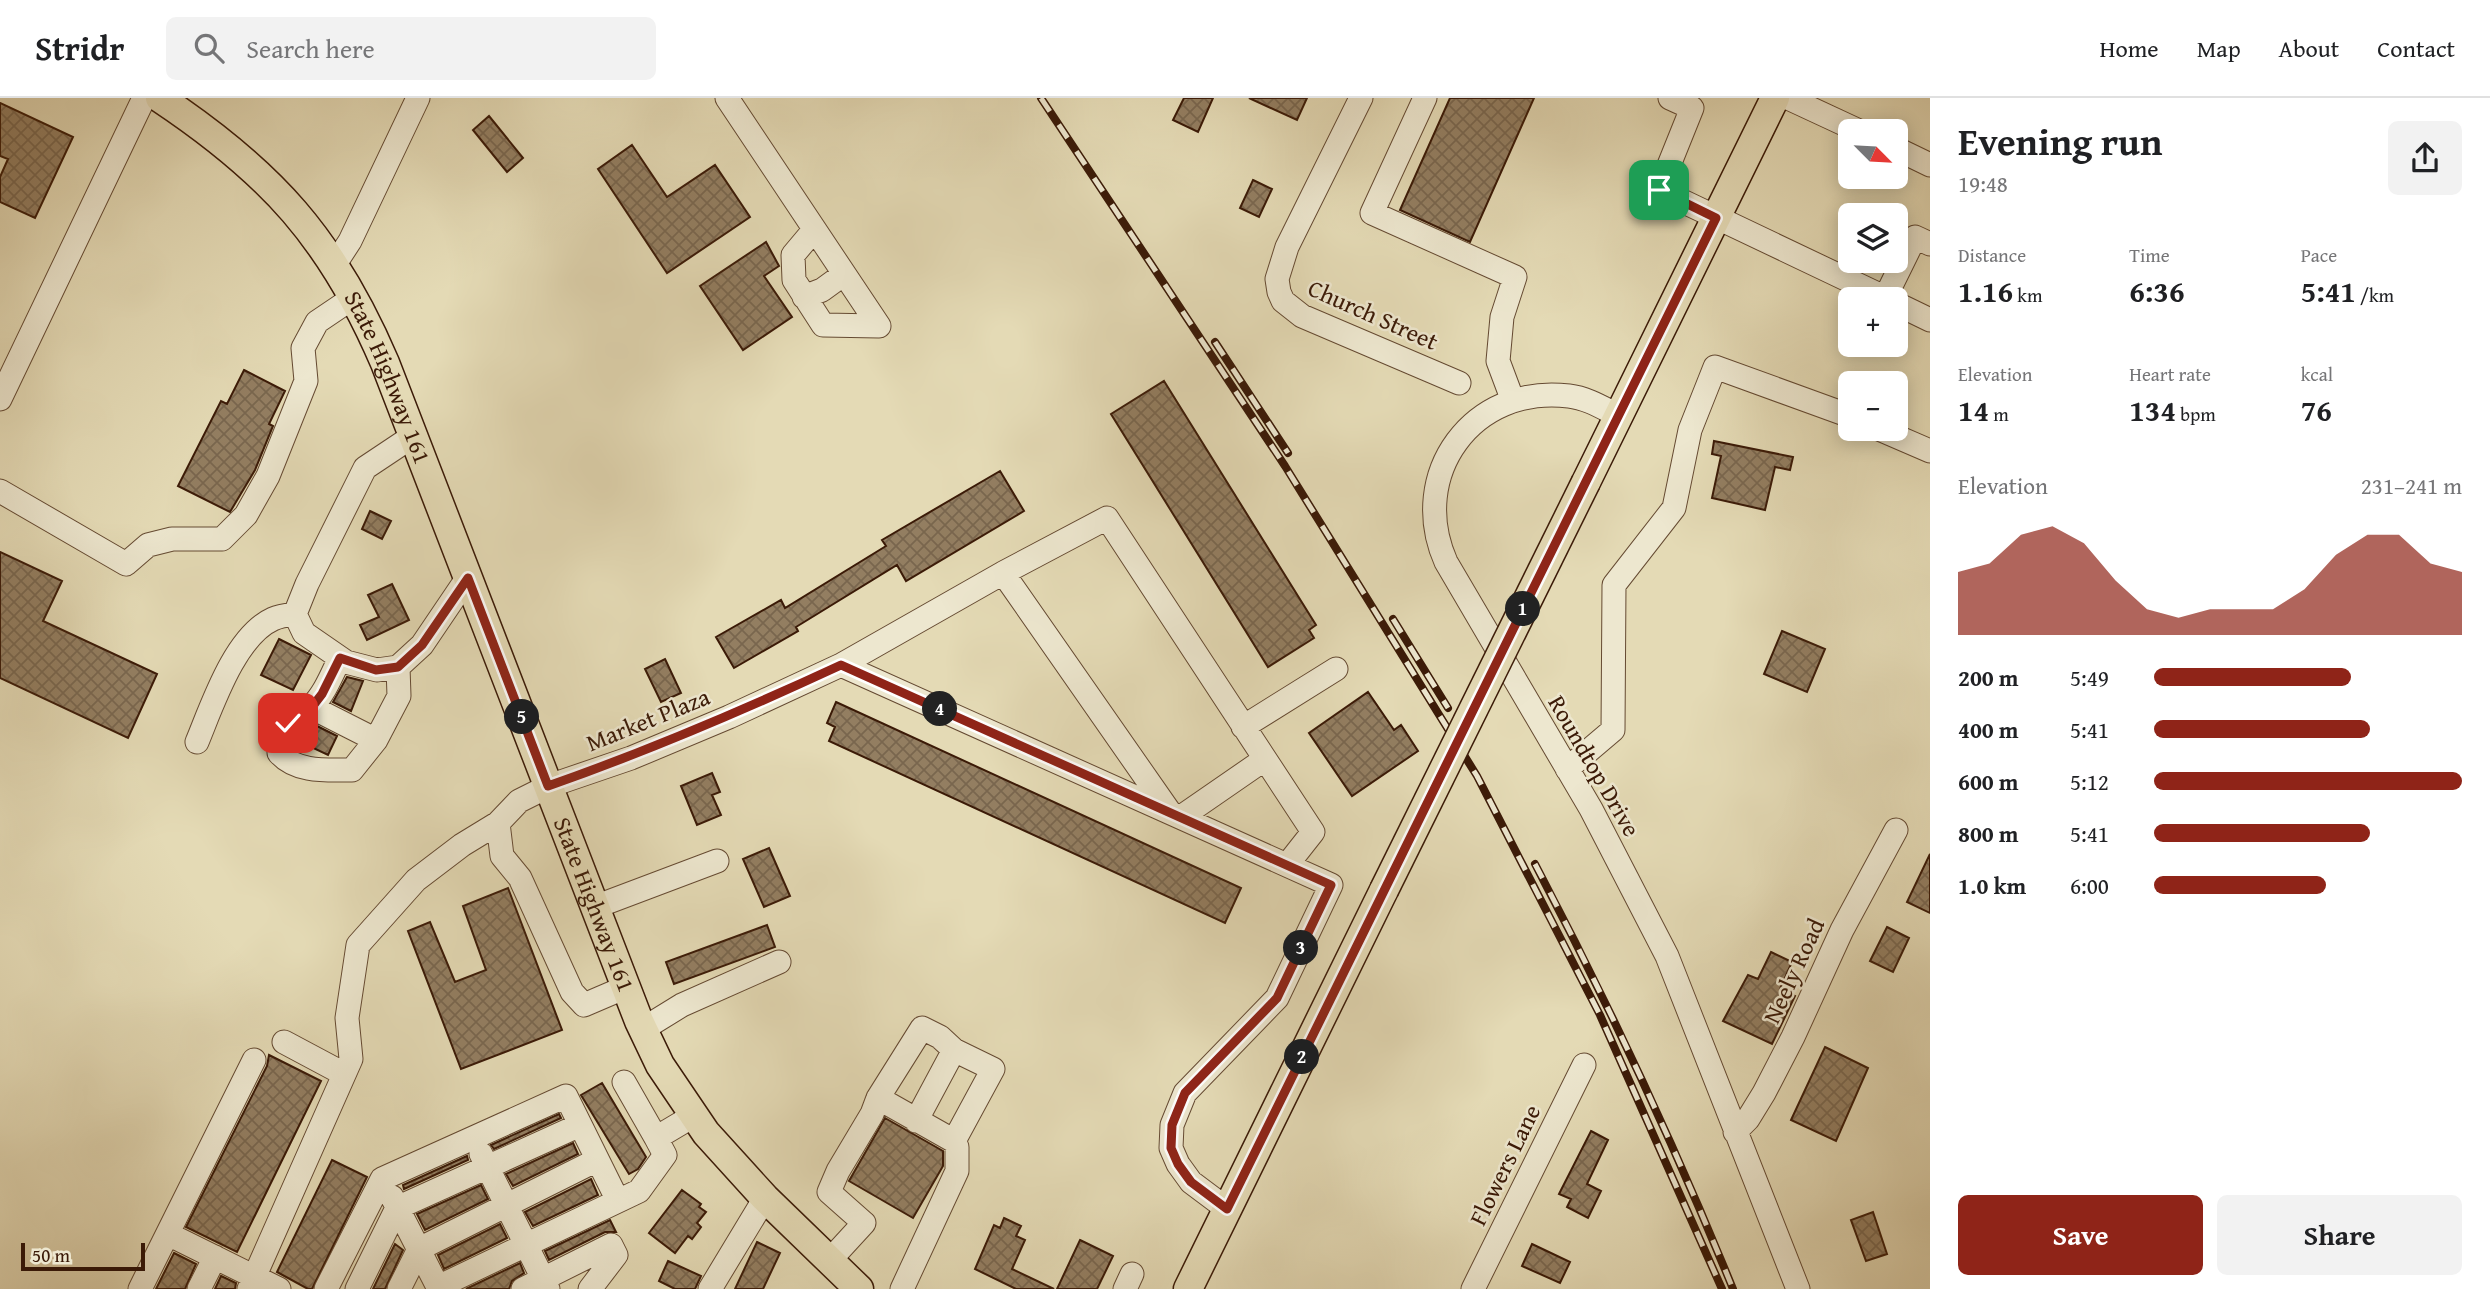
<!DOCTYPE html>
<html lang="en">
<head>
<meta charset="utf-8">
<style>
	body { margin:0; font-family:"Gentium Book Plus",serif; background:#f2f2f2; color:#202124; height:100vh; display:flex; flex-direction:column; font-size:26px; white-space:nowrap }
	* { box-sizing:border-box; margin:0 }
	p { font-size:23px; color:#757577 }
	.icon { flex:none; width:38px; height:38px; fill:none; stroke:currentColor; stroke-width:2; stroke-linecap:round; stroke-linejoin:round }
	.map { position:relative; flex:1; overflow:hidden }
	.details { display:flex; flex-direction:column; background:#fff; width:560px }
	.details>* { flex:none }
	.needle { width:46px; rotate:114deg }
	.controls { position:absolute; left:1838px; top:21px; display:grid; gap:14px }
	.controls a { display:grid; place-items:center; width:70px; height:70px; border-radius:10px; background:#fff; box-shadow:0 4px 18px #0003; font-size:35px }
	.scale { position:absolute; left:21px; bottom:18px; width:124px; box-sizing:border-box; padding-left:7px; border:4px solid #3b1a07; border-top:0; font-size:19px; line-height:24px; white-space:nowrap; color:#3b1a07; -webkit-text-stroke:5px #ede7cf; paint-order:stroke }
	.pin { position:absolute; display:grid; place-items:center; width:60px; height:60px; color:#fff; margin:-30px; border-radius:14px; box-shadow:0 4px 10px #0006 }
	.km { position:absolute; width:35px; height:35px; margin:-18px; border-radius:50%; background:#222; color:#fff; font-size:19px; line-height:35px; text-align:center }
	.round { display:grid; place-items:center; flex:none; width:74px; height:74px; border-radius:10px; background:#f2f2f2 }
	.overview { display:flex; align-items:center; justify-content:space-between; height:119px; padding:0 28px }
	h1 { font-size:38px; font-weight:700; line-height:52px }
	.stats { display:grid; grid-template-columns:repeat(3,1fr); gap:10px; height:119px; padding:7px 28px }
	.stats div { display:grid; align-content:center }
	.stats b { font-size:30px; font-weight:700 }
	.stats small { font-size:19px; font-weight:400 }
	.stats p { font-size:19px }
	.chart { height:196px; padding:14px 28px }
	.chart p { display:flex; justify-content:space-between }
	.chart svg { width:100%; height:126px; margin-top:7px; fill:#8f2418; opacity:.7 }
	.primary-button { display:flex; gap:14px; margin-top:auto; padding:14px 28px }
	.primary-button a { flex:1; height:80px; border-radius:10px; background:#8f2418; color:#fff; font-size:28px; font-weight:700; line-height:80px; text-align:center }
	.primary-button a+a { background:#f2f2f2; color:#202124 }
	ul { padding:0 28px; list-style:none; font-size:23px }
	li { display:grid; grid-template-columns:112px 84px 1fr; align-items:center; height:52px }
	li i { height:18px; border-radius:9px; background:#8f2418 }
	header { display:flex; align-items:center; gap:42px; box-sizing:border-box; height:98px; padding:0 35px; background:#fff; border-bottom:2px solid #e0e0e0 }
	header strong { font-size:33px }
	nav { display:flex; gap:38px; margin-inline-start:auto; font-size:24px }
	.search { width:490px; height:63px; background:#f2f2f2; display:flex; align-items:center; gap:18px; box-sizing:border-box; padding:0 24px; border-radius:10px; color:#757577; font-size:26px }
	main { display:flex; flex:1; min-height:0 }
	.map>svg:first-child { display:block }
	.building { fill:url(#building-cross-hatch); stroke:#3b1a07; stroke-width:2 }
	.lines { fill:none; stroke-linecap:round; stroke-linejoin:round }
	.minor-casing { stroke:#654a32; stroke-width:25 }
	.major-casing { stroke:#3b1a07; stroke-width:31 }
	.minor { stroke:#ede7cf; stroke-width:23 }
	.major { stroke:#e4dab5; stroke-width:28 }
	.rail-casing { stroke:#3b1a07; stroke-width:8 }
	.rail { stroke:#ede7cf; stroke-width:5; stroke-dasharray:16; stroke-linecap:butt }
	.major-bridge-casing { stroke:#3b1a07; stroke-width:31; stroke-linecap:butt }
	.major-bridge { stroke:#e4dab5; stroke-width:28 }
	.route-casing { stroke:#fff; stroke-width:14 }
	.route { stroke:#8f2418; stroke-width:9 }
	.labels { text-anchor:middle; stroke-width:5; stroke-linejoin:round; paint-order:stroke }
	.street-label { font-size:24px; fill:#3b1a07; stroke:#ede7cf }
</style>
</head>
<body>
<header>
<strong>Stridr</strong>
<div class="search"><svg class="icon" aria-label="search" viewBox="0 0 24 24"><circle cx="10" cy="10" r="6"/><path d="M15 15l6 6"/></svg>Search here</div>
<nav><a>Home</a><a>Map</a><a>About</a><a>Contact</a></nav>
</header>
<main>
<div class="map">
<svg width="1930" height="1191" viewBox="0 0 1930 1191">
	<defs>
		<pattern id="building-cross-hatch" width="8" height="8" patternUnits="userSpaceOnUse" patternTransform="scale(1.75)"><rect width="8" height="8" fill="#937e61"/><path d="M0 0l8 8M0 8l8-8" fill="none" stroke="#79664e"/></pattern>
	</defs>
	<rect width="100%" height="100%" fill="#e4dab5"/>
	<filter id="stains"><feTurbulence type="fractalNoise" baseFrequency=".00286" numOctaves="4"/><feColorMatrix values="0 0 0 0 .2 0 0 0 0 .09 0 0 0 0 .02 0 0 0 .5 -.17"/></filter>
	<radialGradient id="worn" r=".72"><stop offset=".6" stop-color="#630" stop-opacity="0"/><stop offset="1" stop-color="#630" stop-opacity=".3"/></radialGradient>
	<path class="building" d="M1184,0H1213L1198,34L1173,22Z
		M1249,0H1307L1297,22Z
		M1450,0H1534L1470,144L1400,112Z
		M0,5L73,39L35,120L0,104V79L8,61L0,58Z
		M489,18L523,60L507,74L473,32Z
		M632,47L667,99L715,67L750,119L667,175L598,71Z
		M1253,82L1272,91L1259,119L1240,110Z
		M766,144L779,168L764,178L792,219L743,252L700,188Z
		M244,272L285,293L269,326L273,328L255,372L230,414L178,388L221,303L227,306Z
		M1164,283L1316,527L1309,532L1314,540L1268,569L1111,316Z
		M1714,343L1793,359L1790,372L1775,369L1765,412L1712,400L1721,358L1712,356Z
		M1000,373L1024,413L906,483L897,467L796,529L798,533L734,570L716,539L781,502L785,510L886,448L882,442Z
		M370,413L391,423L382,441L362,431Z
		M0,454L62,483L43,523L157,576L128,640L0,580Z
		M392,486L409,522L367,542L360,527L379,519L368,497Z
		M1782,533L1825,551L1807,594L1764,576Z
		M279,541L311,557L293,592L261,577Z
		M665,561L681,595L661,604L645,571Z
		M347,579L363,583L351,613L333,604Z
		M1368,594L1394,632L1401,627L1418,653L1352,698L1309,635Z
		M836,604L1241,790L1225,825L829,643L835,629L827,625Z
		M317,628L337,638L328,657L307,647Z
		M712,675L720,694L712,697L721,717L697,727L681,688Z
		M769,750L790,798L764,809L743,761Z
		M1930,756V815L1907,804Z
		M508,790L562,932L461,971L408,833L430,824L455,884L486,872L463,808Z
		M767,827L775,849L674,886L666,864Z
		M1887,829L1909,840L1893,874L1870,863Z
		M1771,854L1792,864L1780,891L1795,898L1772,946L1723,923L1748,877L1758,881Z
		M1825,949L1868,970L1836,1043L1791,1022Z
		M269,957L321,983L237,1154L186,1129L267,968Z
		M602,985L646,1059L638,1071L629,1076L581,997Z
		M559,1016L561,1020L494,1051L491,1047Z
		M885,1020L943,1053V1068L913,1120L849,1083Z
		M1591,1033L1608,1042L1587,1086L1601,1093L1588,1120L1567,1109L1571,1101L1559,1096Z
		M573,1045L578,1056L513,1088L506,1076Z
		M467,1058L468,1062L404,1091L403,1087Z
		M332,1062L367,1079L312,1191H308L277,1174Z
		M591,1081L598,1097L533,1128L525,1114Z
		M481,1087L488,1101L425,1132L417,1116Z
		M682,1092L701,1106L699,1109L706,1114L697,1125L701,1129L692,1141L688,1138L675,1155L649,1135Z
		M1873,1114L1887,1156L1866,1163L1851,1122Z
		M1004,1120L1021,1128L1016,1138L1025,1142L1012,1171L1054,1191H1016L975,1171L994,1127L1000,1130Z
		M610,1122L616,1134H605L549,1162L545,1153Z
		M500,1126L507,1140L444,1171L438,1157Z
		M1080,1142L1113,1158L1097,1191H1057Z
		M757,1144L780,1155L763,1191H735Z
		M395,1146L403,1152L385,1191H373Z
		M1532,1146L1570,1164L1560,1185L1522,1168Z
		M174,1155L196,1166L185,1191H156Z
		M668,1163L701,1178L695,1191H675L659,1183Z
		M520,1165L524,1175L512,1183L509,1191H466Z
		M221,1178L236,1185L235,1191H215Z"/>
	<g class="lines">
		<g class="minor-casing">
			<path id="minor" d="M727,0L879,228
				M1361,0L1287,149L1277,181L1279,194L1283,203L1302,218L1459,285
				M1425,0L1372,115L1515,179L1502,219L1498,263L1513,303
				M1670,0L1692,10L1659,92L1888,201
				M1788,0L1859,33
				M1895,50L1930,67
				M814,132L793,157L794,182L823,227L879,228
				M335,166L350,143L418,0
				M804,199L822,192L844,176
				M1885,200L1915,139L1930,146
				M1895,205L1930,222
				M0,301L144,0
				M1619,318C1603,310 1587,300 1569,298C1473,286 1407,376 1446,464L1591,711L1667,858L1798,1191
				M1879,331L1930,353
				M413,338L365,370L307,486L295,516L304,535L346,564L377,572L398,569L422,547L468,479
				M0,393L126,466L148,447L172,441H222L246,417L268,378L306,283L303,250L317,224L354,199
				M1003,475L1169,713
				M340,560C332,576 325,595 312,608C294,627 280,622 279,655C297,675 327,672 352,672L376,642L399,598L398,569
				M841,567L1003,475L1107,420L1313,734L1287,767
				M311,609L376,642
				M1243,629L1336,571
				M197,644C212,608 235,538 273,521C280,518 288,517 295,516
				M1567,671L1613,632L1614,487L1674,410L1690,332L1715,269L1850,318
				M1181,719L1265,661
				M595,809L717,763
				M626,889L584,907L572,894L520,780L502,758L498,725L519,703L549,688L631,660L729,619L841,567L1331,787L1277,900L1185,995L1172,1027L1171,1050L1178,1066L1191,1084L1227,1111
				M643,931L682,907L779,864
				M284,944L344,976
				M624,984L656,1040
				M878,1000L954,1043
				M916,1023L954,952
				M1735,1034L1748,1021L1764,995L1793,939L1842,832L1896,732
				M481,1056L548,1191
				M392,1099L439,1191
				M168,1136L279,1191
				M830,1162L864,1125L829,1094L838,1073L872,1016L878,1000L922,930L940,939L954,952L993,971L954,1043L957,1049V1073L902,1191
				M438,1189L639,1093L665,1057L656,1040L693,1018
				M140,1191L254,962
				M199,1191L215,1159
				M249,1191L351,961L347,920L358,847L416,782L462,747L498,725
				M326,1191L382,1081L566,998L618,1103
				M357,1191L397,1110L580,1027
				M399,1191L419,1151L597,1062
				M523,1191L611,1147L616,1157L590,1191
				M710,1191L765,1100
				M1125,1191L1132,1176
				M1473,1191L1584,967"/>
		</g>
		<g class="major-casing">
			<g id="major">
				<path id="s1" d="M160,0C271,74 332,141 385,265L639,923L660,967L706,1035L765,1100L859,1191"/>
				<path d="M1586,384L1775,0"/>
				<path d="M1188,1191L1384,792"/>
			</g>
		</g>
		<use href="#minor" class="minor"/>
		<use href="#major" class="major"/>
		<g class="rail-casing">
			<path id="rail" d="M1041,0L1285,368L1477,678L1600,917L1722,1191
				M1215,244L1288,355
				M1393,521L1448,610
				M1535,766C1608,905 1674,1046 1733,1191"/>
		</g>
		<use href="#rail" class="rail"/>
		<g class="major-bridge-casing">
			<path id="major-bridge" d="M1384,792L1586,384"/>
		</g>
		<use href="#major-bridge" class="major-bridge"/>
	</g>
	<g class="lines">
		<g class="route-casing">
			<path id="route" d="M288,625L312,609L322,596L340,560L376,572L398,569L422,547L468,480L548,688C648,653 744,612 841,567L1331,787L1277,900L1185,995L1172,1027L1171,1050L1178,1066L1191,1084L1227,1111L1716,120L1659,92"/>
		</g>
		<use href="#route" class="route"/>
	</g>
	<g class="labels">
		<g class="street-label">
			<text transform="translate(1373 217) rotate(24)" y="8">Church Street</text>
			<text dy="8" stroke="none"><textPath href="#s1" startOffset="368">State Highway 161</textPath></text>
			<text transform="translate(648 622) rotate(-22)" y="8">Market Plaza</text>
			<text transform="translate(1594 668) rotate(60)" y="8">Roundtop Drive</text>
			<text dy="8" stroke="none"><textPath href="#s1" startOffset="934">State Highway 161</textPath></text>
			<text transform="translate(1794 873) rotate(-65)" y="8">Neely Road</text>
			<text transform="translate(1505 1067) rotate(-64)" y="8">Flowers Lane</text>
		</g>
	</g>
	<rect width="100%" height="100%" filter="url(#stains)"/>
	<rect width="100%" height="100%" fill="url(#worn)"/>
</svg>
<div class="controls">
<a><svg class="needle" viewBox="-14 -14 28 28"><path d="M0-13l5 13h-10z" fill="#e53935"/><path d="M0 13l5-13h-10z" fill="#757577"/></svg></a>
<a><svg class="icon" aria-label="layers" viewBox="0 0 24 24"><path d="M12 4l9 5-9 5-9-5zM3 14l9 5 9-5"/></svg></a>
<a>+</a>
<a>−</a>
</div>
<div class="scale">50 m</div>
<div class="pin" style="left:1659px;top:92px;background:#1e9e55"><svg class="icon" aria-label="arrive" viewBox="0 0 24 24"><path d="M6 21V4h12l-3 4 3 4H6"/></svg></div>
<div class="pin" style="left:288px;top:625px;background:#d93025"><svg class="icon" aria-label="check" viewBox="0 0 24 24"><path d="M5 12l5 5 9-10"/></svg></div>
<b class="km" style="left:1523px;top:511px">1</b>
<b class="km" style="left:1302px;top:959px">2</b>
<b class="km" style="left:1301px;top:850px">3</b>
<b class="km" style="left:940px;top:611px">4</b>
<b class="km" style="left:522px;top:619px">5</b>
</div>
<section class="details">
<div class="overview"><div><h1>Evening run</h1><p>19:48</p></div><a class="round"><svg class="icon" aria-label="share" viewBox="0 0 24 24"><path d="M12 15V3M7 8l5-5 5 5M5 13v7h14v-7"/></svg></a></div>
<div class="stats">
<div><p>Distance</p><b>1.16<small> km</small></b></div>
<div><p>Time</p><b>6:36</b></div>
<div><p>Pace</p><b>5:41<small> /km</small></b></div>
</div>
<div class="stats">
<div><p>Elevation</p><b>14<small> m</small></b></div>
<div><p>Heart rate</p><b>134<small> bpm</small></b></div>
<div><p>kcal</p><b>76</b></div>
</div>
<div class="chart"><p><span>Elevation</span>231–241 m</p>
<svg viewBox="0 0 160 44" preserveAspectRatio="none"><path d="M0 44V22L10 19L20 9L30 6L40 12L50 25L60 35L70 38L80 35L90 35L100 35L110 28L120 16L130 9L140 9L150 19L160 22V44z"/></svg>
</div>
<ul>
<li><b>200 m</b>5:49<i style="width:64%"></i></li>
<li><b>400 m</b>5:41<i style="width:70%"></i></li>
<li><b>600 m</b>5:12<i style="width:100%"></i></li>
<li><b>800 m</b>5:41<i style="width:70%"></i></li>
<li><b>1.0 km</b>6:00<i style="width:56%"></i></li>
</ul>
<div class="primary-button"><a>Save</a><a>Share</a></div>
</section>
</main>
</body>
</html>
